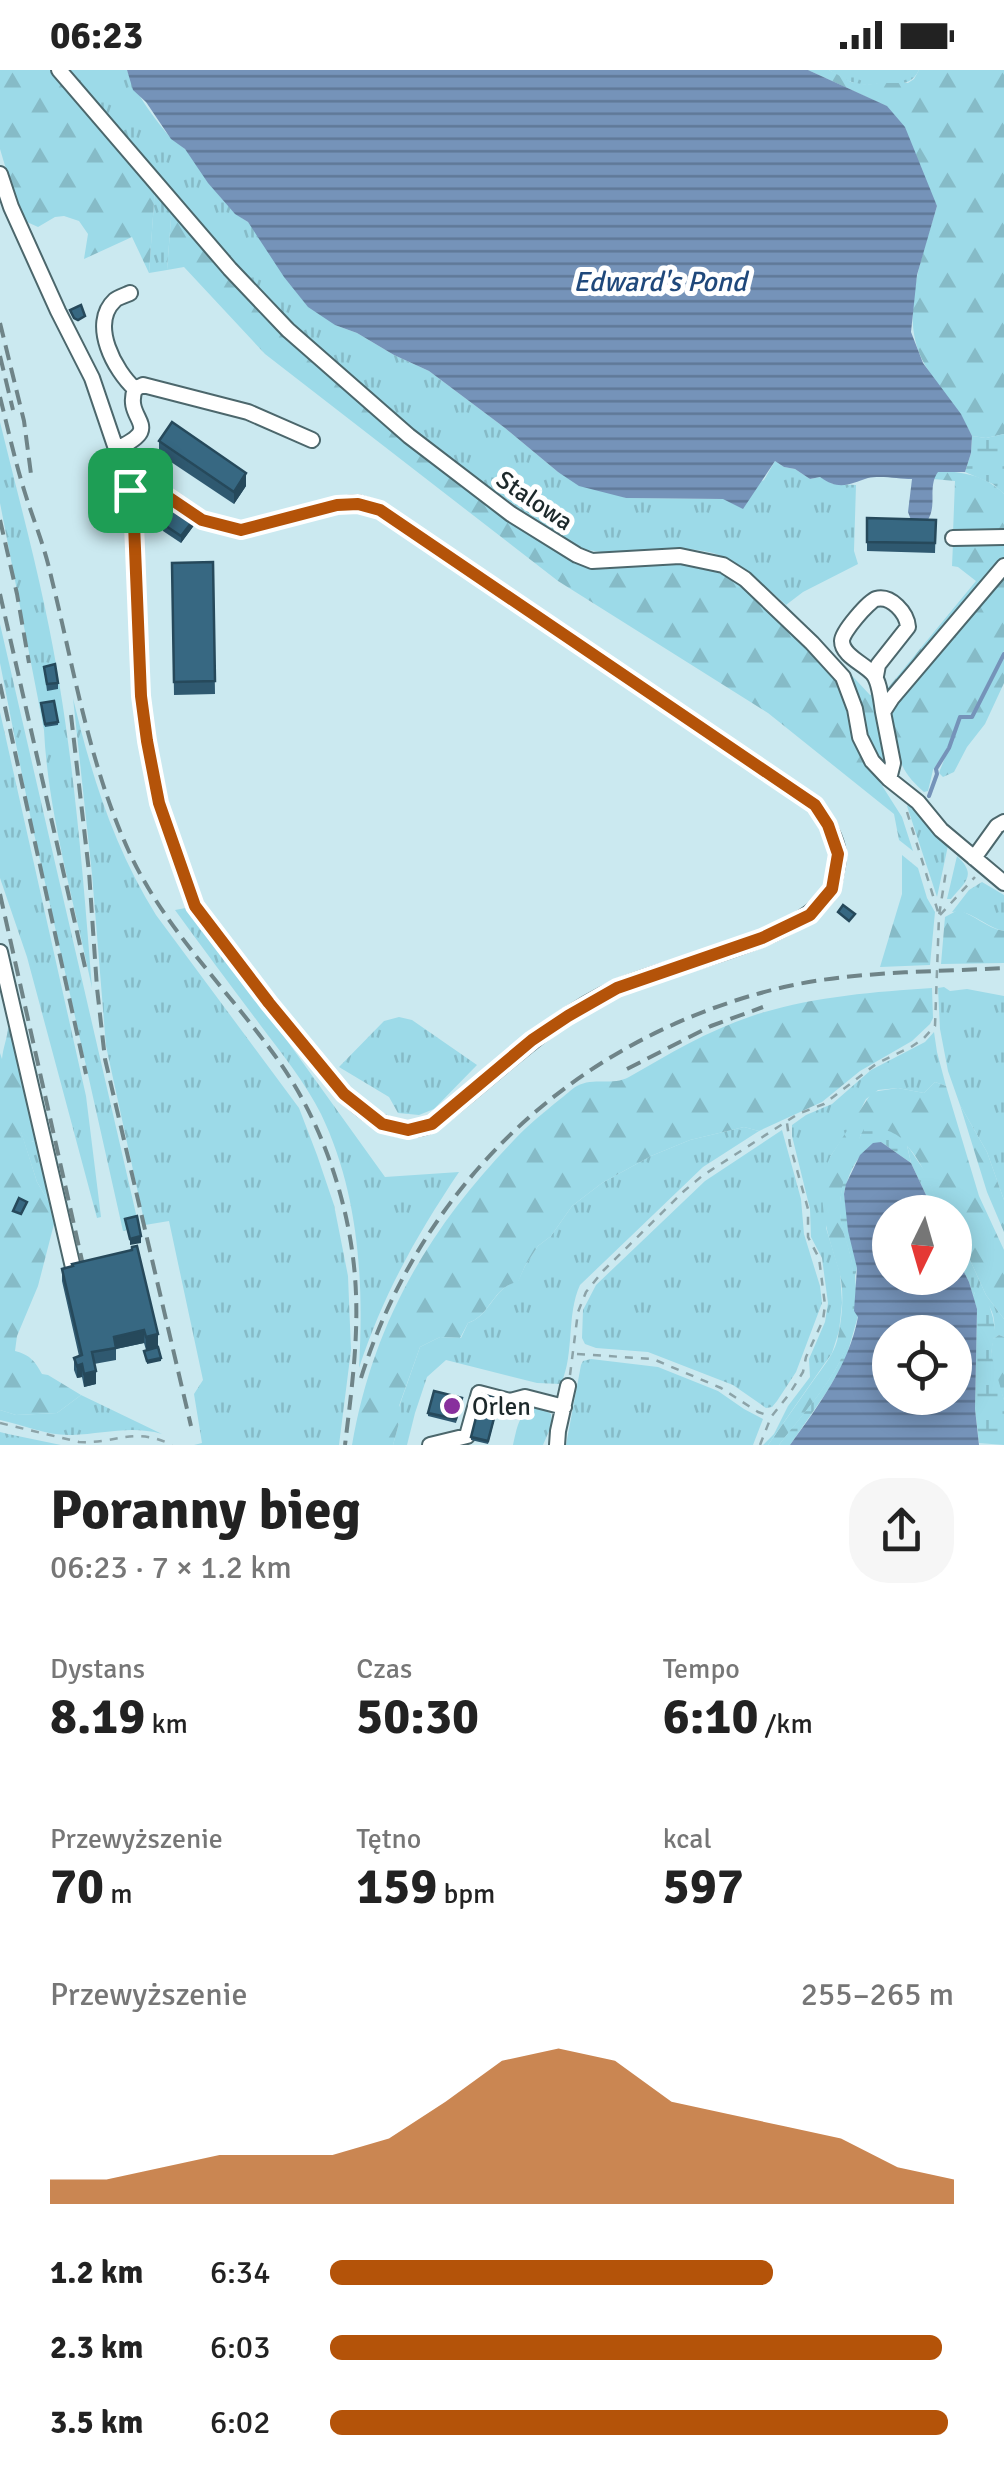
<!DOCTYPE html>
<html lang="pl">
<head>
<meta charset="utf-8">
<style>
	body { margin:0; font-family:Signika,sans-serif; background:#f6f6f6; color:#222; height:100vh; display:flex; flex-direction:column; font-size:38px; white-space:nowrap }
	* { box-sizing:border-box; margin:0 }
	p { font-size:32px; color:#767676 }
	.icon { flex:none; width:55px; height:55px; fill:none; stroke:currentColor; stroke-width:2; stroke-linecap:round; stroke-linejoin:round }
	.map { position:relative; height:1375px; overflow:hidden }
	.side { display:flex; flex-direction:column; background:#fff; flex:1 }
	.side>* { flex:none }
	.needle { width:65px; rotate:185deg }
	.tools { position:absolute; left:872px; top:1125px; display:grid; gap:20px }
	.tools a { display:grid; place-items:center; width:100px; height:100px; border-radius:50%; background:#fff; box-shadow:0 5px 25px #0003; font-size:50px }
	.pin { position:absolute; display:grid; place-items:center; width:85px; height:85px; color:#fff; margin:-42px; border-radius:20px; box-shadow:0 5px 15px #0006 }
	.round { display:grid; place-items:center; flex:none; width:105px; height:105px; border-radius:40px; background:#f6f6f6 }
	.head { display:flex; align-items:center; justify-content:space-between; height:170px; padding:0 50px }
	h1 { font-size:55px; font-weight:700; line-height:75px }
	.metrics { display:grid; grid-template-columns:repeat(3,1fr); gap:15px; height:170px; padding:10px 50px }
	.metrics div { display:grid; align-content:center }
	.metrics b { font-size:50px; font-weight:700 }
	.metrics small { font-size:28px; font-weight:400 }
	.metrics p { font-size:28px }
	.chart { height:280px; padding:20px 50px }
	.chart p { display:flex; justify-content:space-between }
	.chart svg { width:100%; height:180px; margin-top:10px; fill:#b45309; opacity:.7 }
	ul { padding:0 50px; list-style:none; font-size:32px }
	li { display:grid; grid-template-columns:160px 120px 1fr; align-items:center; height:75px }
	li i { height:25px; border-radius:12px; background:#b45309 }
	.status { display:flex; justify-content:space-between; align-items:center; height:70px; padding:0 50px; background:#fff; direction:ltr }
	.status svg { height:28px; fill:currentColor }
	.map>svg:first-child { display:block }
	.grass { fill:url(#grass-tufts) }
	.forest { fill:url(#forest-firs) }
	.wetland { fill:url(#wetland-marsh) }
	.water { fill:url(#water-rules); fill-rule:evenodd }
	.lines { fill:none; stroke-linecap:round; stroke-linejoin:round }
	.stream { stroke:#7593b9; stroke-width:4 }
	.minor-casing { stroke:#4c676c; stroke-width:18 }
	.path { stroke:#8ca3a8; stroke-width:2.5; stroke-dasharray:8 8; stroke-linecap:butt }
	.minor { stroke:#fff; stroke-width:14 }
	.rail { stroke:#6f8488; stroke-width:4; stroke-dasharray:15 8; stroke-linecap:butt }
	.wall { fill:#2f5970 }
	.shaded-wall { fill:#26495b }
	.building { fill:#376882; stroke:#26495b; stroke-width:2.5 }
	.route-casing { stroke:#fff; stroke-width:20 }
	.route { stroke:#b45309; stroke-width:12 }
	.poi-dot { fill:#88309d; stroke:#fff; stroke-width:4 }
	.labels { text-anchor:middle; stroke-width:10; stroke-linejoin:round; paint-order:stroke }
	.street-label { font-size:25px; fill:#1c282a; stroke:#fff }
	.poi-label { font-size:25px; fill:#1c282a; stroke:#fff; text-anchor:start }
	.water-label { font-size:28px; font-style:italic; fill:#1f487b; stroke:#fff }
</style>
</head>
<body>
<div class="status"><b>06:23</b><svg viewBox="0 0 49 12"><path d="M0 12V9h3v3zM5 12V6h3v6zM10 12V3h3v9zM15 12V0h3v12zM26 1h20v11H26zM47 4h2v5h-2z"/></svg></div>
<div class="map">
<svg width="1004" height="1375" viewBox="0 0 1004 1375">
	<defs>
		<pattern id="grass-tufts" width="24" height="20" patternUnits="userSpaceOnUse" patternTransform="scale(2.5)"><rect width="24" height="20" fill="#9cdae8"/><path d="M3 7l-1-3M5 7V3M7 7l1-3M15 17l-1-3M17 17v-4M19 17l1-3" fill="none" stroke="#86bbc7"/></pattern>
		<pattern id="forest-firs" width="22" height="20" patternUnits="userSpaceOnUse" patternTransform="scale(2.5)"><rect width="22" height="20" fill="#9cdae8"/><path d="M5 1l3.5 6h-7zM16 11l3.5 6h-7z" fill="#86bbc7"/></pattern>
		<pattern id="wetland-marsh" width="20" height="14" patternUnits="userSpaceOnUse" patternTransform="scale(2.5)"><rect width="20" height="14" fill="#9cdae8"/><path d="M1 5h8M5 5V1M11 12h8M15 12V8" fill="none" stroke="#86bbc7"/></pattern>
		<pattern id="water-rules" width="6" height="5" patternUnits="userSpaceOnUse" patternTransform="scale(2.5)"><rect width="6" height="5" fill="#7593b9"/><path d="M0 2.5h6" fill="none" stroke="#5f7897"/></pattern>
	</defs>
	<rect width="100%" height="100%" fill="#cbe9f0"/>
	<path class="grass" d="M64,0H127C134,21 154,48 169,66C174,72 182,75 187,81C207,105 221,136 248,152L335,255L357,263L394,285L429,301L505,358L558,402L626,428L723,429L764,410L775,391L784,397L795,399L810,409L820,407L833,414L856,415L854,481L858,494L803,522L786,535C764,516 742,492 713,483C664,469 611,498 564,470C541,455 519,438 496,422C467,401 437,383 410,360C281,255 172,126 64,0Z
		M829,0H919C910,17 900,13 884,13C878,13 873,15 867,15C853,15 840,7 829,0Z
		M155,118L172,136L167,200L149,203Z
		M0,352C15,414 32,476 45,538C72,663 82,791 92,918C75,835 48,744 44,660L0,433Z
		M0,554L139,1157L123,1161L31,750L0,593Z
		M73,628C91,704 114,778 156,845L299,1038L317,1085L334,1135L348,1206L351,1280L339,1375H194L202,1373L194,1324L203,1310L169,1151L145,1155L106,976L92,804Z
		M0,642L86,1026L101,1147L97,1148L27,887L0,808Z
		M909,734L949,771L937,827L907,736Z
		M957,786C977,805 966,811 951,829H947Z
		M982,812L1004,825V861C985,857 969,838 952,842L969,820Z
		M191,837L385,1107L459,1102C416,1166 383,1225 359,1298C364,1212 359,1123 321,1044C305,1012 282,984 261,956C232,917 203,879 175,840Z
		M944,917L950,921L967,919L1004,926V1130L987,1082L960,1035L948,1001L940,959L938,918Z
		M399,947L412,950L477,995L434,1039L419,1045L398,1043L389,1027L339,997L384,951Z
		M934,962L937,982L946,1016L935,1012L924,1023L898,1018L878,1020L866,1029L856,1049L830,1087L826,1158L840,1203L842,1233L839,1261L832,1283L768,1375H763L774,1364L788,1336L810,1307L809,1289L825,1252L828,1233L822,1188L811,1167L810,1139L792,1066V1055L806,1045L832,1034L871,1000L925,972Z
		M744,1057L759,1061L703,1097L580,1215C566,1246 575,1282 561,1314L537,1313L446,1290L427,1307L415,1343L407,1375H393L399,1353V1337L420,1277L440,1267L461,1268L468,1253C490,1246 494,1216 518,1211L525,1196L538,1176L551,1166L572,1136L602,1113L651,1086L690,1070Z
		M20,1059L32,1072L34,1071L36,1062L61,1160L57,1159L49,1132L37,1112Z
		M782,1060L801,1129L804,1164L820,1216L822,1233L796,1302L777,1331L772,1337L766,1338L733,1315L648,1282L596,1278L585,1274L582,1268L583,1240L596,1215L705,1111Z
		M907,1075L926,1103L941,1142H934L911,1093Z
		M955,1164L965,1179L986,1225L1004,1249V1267L999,1265L993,1269C997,1248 993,1235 975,1222L973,1227L969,1212L955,1184Z
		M591,1289L658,1297L718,1321L744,1339L763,1349L753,1375H566L581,1295L583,1291Z
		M81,1325L162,1364C131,1355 103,1364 72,1365C48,1366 23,1355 0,1350V1340L16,1345L57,1343Z
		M535,1336L540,1337L551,1344L552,1354L543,1375H513C517,1359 518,1343 535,1336Z
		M0,1362L8,1364L61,1375H0Z"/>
	<path class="forest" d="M0,0H53L155,118L149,203L132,167L84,189L88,164L79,151L64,146L55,147L38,157L27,152L11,116L0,79Z
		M808,0H829L851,12L867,15L878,13H908L914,9L919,0H1004V364L986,368L972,366C959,340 940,320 925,295C897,247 923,185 937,136L886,36Z
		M172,136L297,273L575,488L680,491L722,499L743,512L840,609L867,692L902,747L913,781L899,770L894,744L768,643L558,511L265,284L184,197L167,200Z
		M938,401C964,402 985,405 1004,424V463H953L955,411L933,409Z
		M1004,471V490L890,621L887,619L976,511L958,497L952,496L953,473Z
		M1004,500V581L971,645L959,646L948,677L933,700L928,721L924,722C915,714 907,706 902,695C895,679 888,652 891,635Z
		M786,535L870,625L875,624L887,694L883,696L869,676L859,640L788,544Z
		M1004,588V613L985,654L967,677L954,702L943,707L939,703L940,700L961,648L973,647Z
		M902,785L918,798L927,828L935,842L930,895L880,897L902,824Z
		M958,840C975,845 986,858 1004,861V893L941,894L945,847Z
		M932,918L933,948L930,954L912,971L860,1001L822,1032L759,1061L744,1057L690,1070L651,1086L602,1113L572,1136L551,1166L538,1176L525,1196L518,1212C494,1215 490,1246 468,1253L460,1268L440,1267L420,1277L399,1336V1353L393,1375H352C373,1253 429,1158 514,1070C528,1055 543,1043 559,1030C565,1026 571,1019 577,1016C593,1007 613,1016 629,1007C669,984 707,961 752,946C809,927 872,922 932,918Z
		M11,955L36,1062L34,1071L31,1072L21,1061L37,1112L49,1132L54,1154L38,1216L17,1266L15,1281C30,1285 35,1291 42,1304L48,1305L81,1325L57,1343L16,1345L0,1340V983L2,989C3,978 7,969 8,958Z
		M935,1012L946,1016L979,1126L1004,1180V1249L986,1225L965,1179L955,1164V1142H941C928,1112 923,1086 894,1064H861C853,1090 840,1112 840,1139C840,1158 849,1174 852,1193C855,1218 855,1254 846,1278C833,1312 801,1346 779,1375H768C783,1354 798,1332 813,1311C822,1298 833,1286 837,1271C842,1251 845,1221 839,1201C828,1165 813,1124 830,1087L872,1022L898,1018L924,1023Z
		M960,1035L987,1082L1004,1130V1162L987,1122Z
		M999,1265L1004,1267V1330L992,1294L991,1284L993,1269Z"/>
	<path class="wetland" d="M1004,364V424L993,414L965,402L971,383L972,366L986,368Z
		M865,1057C879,1057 898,1061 907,1075C907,1076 911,1092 911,1093L881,1072C858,1080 849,1101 844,1124L857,1198L855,1206L858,1246L846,1288L828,1320L790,1375H779C799,1348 839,1305 847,1273C853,1250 855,1212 851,1189C848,1174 841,1160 840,1144C838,1119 852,1080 865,1057Z
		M975,1222H981L988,1231L993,1248L995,1261L991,1284L1004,1330V1375L979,1373L975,1339L977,1239L973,1227Z"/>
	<path class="water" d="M127,0H808L887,36L905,57L937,136L917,205L911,262L923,293L961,344L972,366L971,383L965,402H938C927,417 938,436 927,451L911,450L908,442L912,409C899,409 881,405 868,408C850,414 839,421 820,407L810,409L795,399L784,397L775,391L743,439L723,429L626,428L579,416L558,402L505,358L429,301L394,285L357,263L335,255L308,237L284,207L248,152L235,144L208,113L185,79L171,69L146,32L133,20Z
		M881,1072L911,1093L934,1142H890V1208H955V1184L969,1212L977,1239L975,1339L979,1375H790C819,1335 849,1295 858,1247L854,1241L857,1198L848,1161L844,1124L846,1114L860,1085L873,1073ZM955,1262V1328H890V1262Z"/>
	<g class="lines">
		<path class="stream" d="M929,726L937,704L936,699L949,678L960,647H972L1004,584"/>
		<g class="minor-casing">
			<path id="minor" d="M59,0L230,199L288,260L409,366L511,444L577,485L592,491L680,486L723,495L745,509L812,573L843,607L855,639L860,667L872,691L889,709L918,732L941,760L1004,813
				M0,104L11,137L58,241L92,308L130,420L134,455L141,627L147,671L159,733L195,836L269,933L344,1024C369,1047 397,1070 432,1054C493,1008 546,950 617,918C672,893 801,872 831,820C833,816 834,811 835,806C836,799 839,790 838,783C836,766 824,749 815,735L380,440L358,433L337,435L241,460L202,450L161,423L153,420H130
				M130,223C128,224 117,228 115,230C89,254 115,301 135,319
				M116,379C167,356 123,351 135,319L143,315L248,342L312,370
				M953,468L1004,467
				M876,606L878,595L908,557C907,543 891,525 876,529C869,531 841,563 842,571C842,586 865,594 873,604C880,612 881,631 883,642
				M889,709L893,693L883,642L892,628L1004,496
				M974,788L997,756L1004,752
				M0,882L75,1206
				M430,1375L467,1366L479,1323L510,1331L525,1327L564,1337
				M557,1375L558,1361L568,1316"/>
		</g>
		<path class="path" d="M907,742L939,845
			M940,845L975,807
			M577,1284L653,1289L721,1318L758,1342L770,1346
			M570,1305L578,1242L586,1222L603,1201L684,1121L702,1106L761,1068L798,1044L824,1034L876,994L911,977L923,969L935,956L939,846L946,801
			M0,1353L79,1372C116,1374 134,1356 172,1375
			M760,1375L771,1347L790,1323L803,1302L806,1287L823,1250L825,1235L819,1188L808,1167V1139L790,1075L787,1053"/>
		<use href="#minor" class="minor"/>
		<path class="rail" d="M0,253L24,351L31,404
			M0,286L13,340
			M0,327C8,359 15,391 25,423C33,449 44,475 50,502C74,598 89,696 131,786C167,861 225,917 273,983C323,1050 353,1141 356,1224C358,1274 351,1325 345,1375
			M0,450L17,524L29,593
			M0,524L85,897
			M0,614L86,1004
			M71,645L89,802L97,918L105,989L191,1356
			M0,824L85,1204
			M627,999L711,956L763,937
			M361,1308C424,1109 580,965 784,917C854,901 932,902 1004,898"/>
	</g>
	<path class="wall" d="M159,371L246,416L234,434L159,384Z
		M867,448L936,450L935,483L867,481Z
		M163,454H195L181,473L163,461Z
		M213,492L215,624L174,625L172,493Z
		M44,597L58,613V619L47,621Z
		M41,636L58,652V655L45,657Z
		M132,1181L158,1277L146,1280L144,1273L116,1279V1290L94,1294L96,1314L84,1317L82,1307L77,1308L74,1300V1288L79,1286L62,1211V1199Z
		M462,1331L456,1353L428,1346V1343Z
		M499,1332L488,1374L471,1370V1367Z"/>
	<path class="shaded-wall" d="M246,403V416L234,434V422Z
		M195,448V454L181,473V466Z
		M141,1166V1173L130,1175V1169Z
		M144,1260V1273L116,1279L114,1267Z
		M158,1264V1277L146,1280V1267Z
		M161,1288V1291L147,1294V1291Z
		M82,1294V1307L77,1308V1296Z
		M96,1301V1314L84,1317V1304Z"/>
	<path class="building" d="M81,235L85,246L78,250L74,248L70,240Z
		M172,352L246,403L234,422L159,371Z
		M176,435L195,448L181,466L163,454Z
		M867,448L936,450L935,473L867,472Z
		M213,492L215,611L174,612L172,493Z
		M55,594L58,613L47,614L44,597Z
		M54,631L58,652L45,654L41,633Z
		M843,835L855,844L849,851L838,842Z
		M19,1128L27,1132L21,1144L13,1141Z
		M137,1146L141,1166L130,1169L125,1149Z
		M137,1176L158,1264L146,1267L144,1260L114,1267L116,1278L92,1282L96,1301L84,1304L82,1294L77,1296L74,1288L82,1285L62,1199L73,1196L72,1194L132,1180V1177Z
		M158,1277L161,1288L147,1291L144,1281Z
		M434,1321L462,1328L456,1349L428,1343Z
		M482,1324L499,1329L488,1371L471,1367Z"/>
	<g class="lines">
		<g class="route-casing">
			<path id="route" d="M130,420H153L162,423L202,450L241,460L337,435L358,434L380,440L815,735L828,755L838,784L832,819L810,845L762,868L617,918L568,946L532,970L432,1054L408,1060L382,1054L344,1024L269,933L195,836L159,733L147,671L141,626L134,454Z"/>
		</g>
		<use href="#route" class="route"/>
	</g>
	<circle class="poi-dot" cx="452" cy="1336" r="10"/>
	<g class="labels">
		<g class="street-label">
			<text transform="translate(535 430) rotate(34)" y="9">Stalowa</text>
		</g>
		<g class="poi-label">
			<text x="472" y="1345">Orlen</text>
		</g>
		<g class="water-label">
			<text x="660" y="221">Edward's Pond</text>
		</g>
	</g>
</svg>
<div class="tools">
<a><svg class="needle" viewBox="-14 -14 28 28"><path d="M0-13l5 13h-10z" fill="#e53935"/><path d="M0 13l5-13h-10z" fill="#767676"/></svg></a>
<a><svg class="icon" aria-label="locate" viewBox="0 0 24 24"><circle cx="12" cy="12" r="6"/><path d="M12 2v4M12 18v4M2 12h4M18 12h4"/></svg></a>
</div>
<div class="pin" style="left:130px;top:420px;background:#1e9e55"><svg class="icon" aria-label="arrive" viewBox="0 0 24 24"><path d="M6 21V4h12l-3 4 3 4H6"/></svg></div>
</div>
<section class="side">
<div class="head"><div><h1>Poranny bieg</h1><p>06:23 · 7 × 1.2 km</p></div><a class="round"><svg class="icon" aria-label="share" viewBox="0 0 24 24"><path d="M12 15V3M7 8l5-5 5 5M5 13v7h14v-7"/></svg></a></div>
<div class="metrics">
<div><p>Dystans</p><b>8.19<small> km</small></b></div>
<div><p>Czas</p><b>50:30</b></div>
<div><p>Tempo</p><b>6:10<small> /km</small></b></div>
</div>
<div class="metrics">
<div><p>Przewyższenie</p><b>70<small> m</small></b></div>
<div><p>Tętno</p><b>159<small> bpm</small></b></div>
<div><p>kcal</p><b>597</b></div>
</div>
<div class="chart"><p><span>Przewyższenie</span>255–265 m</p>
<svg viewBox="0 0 160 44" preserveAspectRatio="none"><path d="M0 44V38L10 38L20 35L30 32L40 32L50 32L60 28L70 19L80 9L90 6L100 9L110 19L120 22L130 25L140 28L150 35L160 38V44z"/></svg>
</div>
<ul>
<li><b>1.2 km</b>6:34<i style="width:71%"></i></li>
<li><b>2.3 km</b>6:03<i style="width:98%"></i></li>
<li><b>3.5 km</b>6:02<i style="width:99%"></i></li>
</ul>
</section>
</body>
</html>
